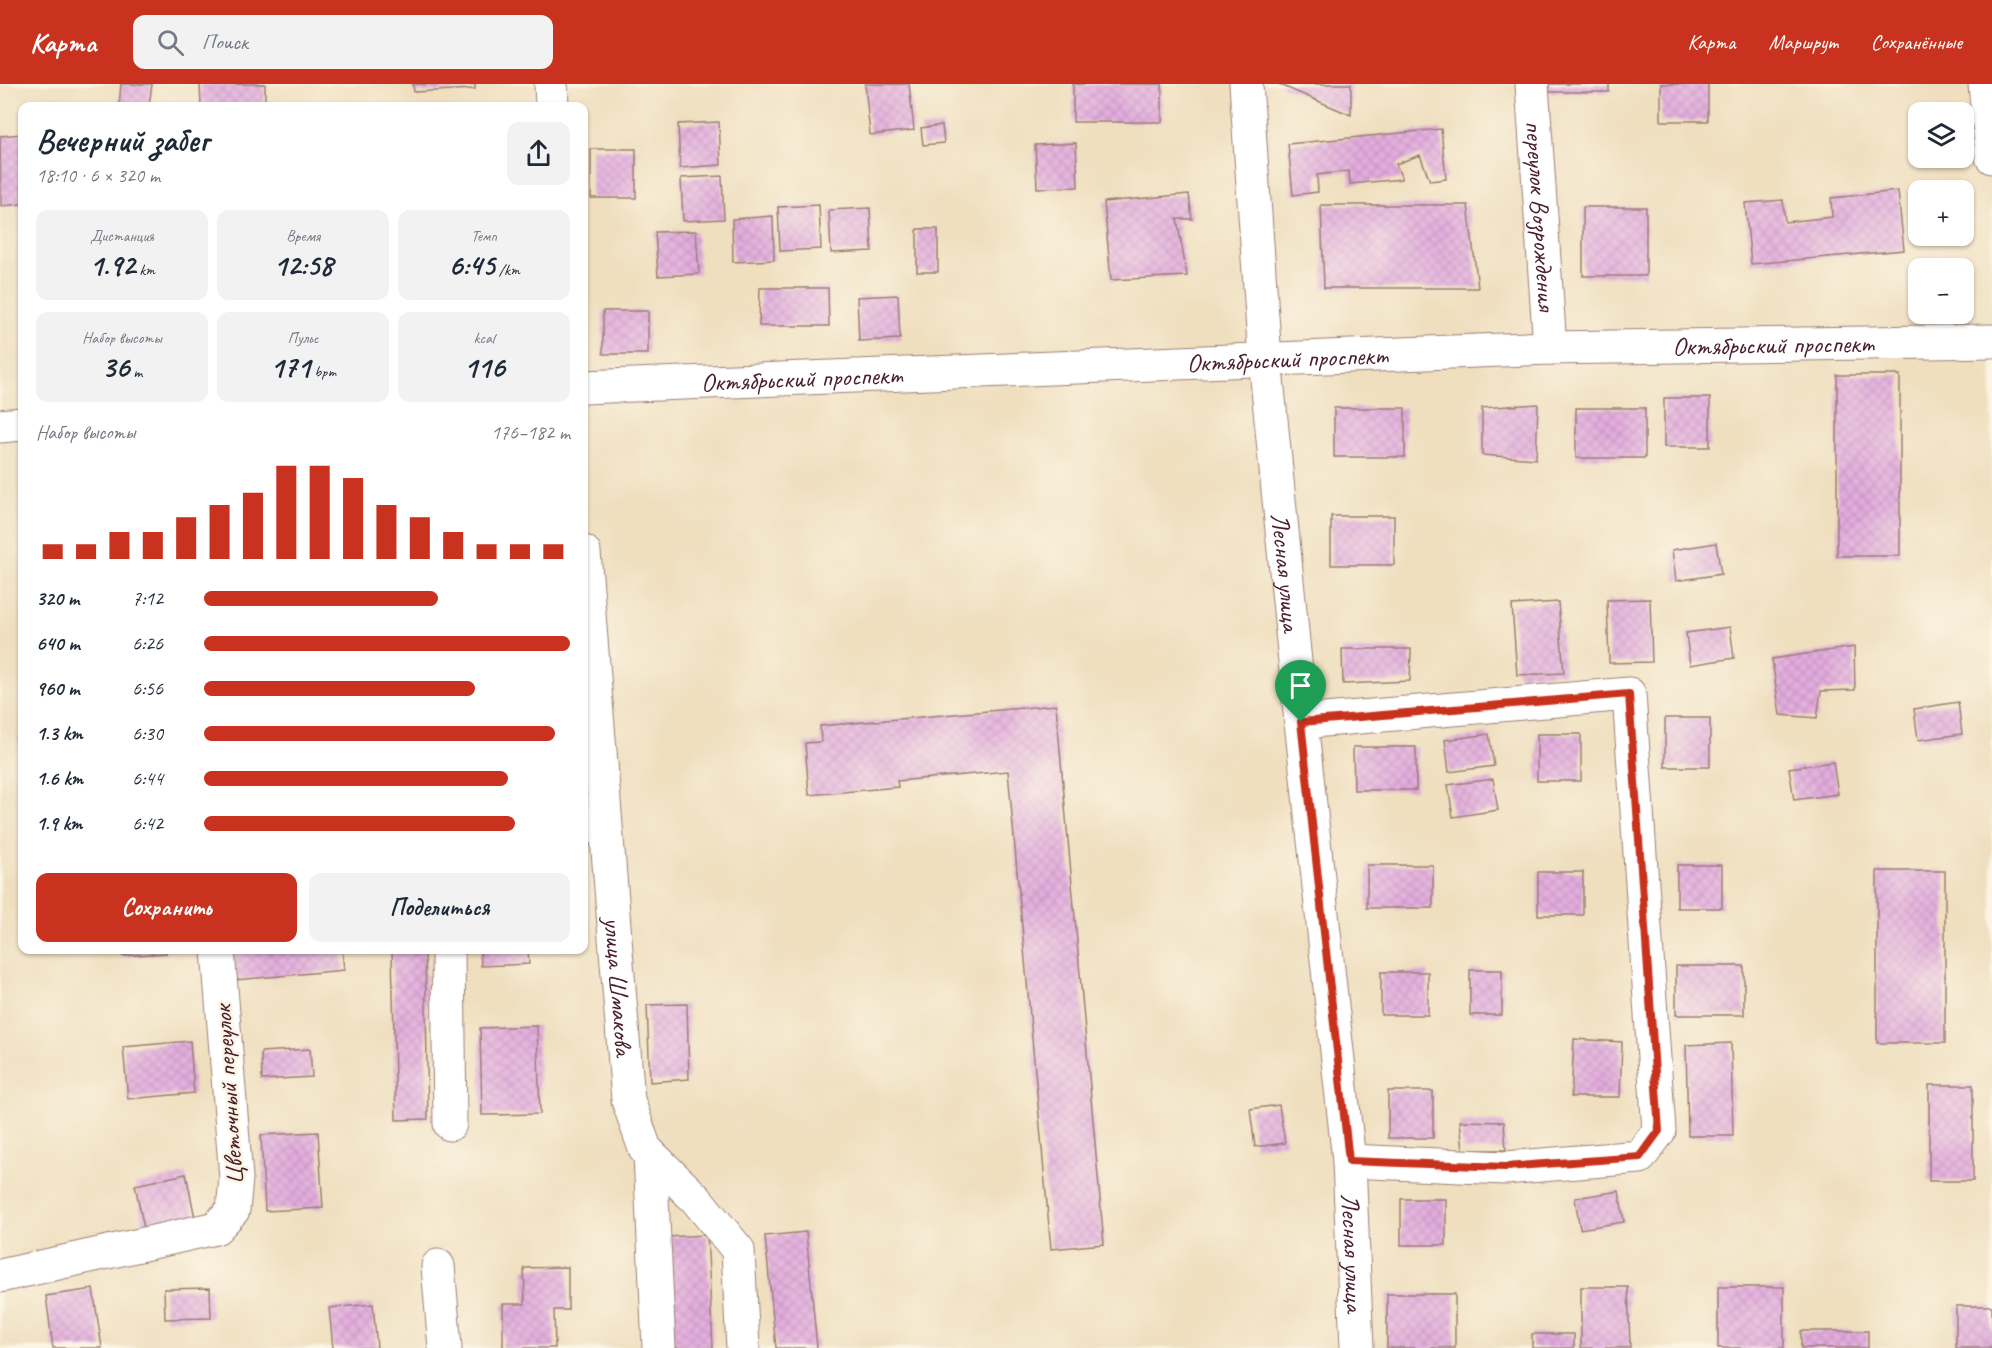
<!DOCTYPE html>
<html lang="ru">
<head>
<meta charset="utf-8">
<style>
	body { margin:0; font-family:Caveat,sans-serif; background:#f2f2f3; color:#1f2937; height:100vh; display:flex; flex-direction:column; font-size:22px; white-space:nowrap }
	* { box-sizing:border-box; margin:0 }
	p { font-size:20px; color:#747a83 }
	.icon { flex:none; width:33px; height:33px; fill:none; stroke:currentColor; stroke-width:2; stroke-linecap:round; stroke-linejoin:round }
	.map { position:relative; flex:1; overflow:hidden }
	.side { position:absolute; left:18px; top:18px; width:570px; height:852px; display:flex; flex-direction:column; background:#fff; border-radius:12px; box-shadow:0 2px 4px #0004 }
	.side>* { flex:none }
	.fabs { position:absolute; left:1908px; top:18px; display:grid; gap:12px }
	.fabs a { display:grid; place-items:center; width:66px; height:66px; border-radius:12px; background:#fff; box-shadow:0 2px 4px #0004; font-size:30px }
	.pin { position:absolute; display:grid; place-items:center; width:51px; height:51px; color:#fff; margin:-62px -26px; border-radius:50% 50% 50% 0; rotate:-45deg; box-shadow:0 0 6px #0007 }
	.pin .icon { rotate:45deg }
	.round { display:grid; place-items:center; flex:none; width:63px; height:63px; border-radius:12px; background:#f2f2f3 }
	.head { display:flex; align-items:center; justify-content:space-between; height:102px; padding:0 18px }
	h1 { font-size:33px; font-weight:600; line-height:45px }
	.metrics { display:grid; grid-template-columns:repeat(3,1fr); gap:9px; height:102px; padding:6px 18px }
	.metrics div { display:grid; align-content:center; border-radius:12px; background:#f2f2f3; text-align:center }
	.metrics b { font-size:30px; font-weight:600 }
	.metrics small { font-size:16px; font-weight:400 }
	.metrics p { font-size:16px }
	.chart { height:168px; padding:12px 18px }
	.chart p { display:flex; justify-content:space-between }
	.chart svg { width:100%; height:108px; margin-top:6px; stroke:#c8321e; stroke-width:6 }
	.button { display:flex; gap:12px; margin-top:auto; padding:12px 18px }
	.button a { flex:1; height:69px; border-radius:12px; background:#c8321e; color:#fff; font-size:24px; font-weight:600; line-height:69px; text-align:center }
	.button a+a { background:#f2f2f3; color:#1f2937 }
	ul { padding:0 18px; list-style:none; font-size:20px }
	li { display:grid; grid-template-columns:96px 72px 1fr; align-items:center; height:45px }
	li i { height:15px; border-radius:8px; background:#c8321e }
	header { display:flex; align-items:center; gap:36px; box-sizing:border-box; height:84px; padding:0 30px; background:#c8321e; color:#fff }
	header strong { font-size:28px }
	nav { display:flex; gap:33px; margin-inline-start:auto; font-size:21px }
	.search { width:420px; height:54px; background:#f2f2f3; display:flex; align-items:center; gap:15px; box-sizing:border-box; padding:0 21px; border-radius:12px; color:#747a83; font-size:22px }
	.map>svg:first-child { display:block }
	.building { fill:url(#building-cross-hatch) }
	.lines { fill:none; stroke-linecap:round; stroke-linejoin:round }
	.minor-casing { stroke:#9c7f75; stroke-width:35 }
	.minor { stroke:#fff; stroke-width:33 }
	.route-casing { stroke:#fff; stroke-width:12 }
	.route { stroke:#c8321e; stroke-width:8 }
	.labels { text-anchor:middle; stroke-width:5; stroke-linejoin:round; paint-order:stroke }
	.street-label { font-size:26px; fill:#4a1f2b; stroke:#fcf5e5 }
</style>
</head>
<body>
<header>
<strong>Карта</strong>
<div class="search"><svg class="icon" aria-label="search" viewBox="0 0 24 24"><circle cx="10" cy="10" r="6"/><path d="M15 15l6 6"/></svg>Поиск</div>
<nav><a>Карта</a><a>Маршрут</a><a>Сохранённые</a></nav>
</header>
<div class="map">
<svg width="1992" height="1264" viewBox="0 0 1992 1264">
	<defs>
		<pattern id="building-cross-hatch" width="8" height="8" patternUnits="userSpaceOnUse" patternTransform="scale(1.5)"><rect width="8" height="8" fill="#e3adde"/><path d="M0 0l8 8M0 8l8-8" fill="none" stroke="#c494bf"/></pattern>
	</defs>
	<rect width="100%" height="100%" fill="#fcf5e5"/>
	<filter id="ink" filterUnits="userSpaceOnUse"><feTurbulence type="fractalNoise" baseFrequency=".0167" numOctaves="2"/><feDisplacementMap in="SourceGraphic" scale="12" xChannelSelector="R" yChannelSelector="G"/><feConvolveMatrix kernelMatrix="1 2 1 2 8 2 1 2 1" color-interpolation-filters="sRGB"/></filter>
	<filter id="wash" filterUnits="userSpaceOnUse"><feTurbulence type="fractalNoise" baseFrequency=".008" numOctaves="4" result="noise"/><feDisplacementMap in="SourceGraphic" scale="24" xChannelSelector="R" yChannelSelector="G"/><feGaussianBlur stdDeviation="1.35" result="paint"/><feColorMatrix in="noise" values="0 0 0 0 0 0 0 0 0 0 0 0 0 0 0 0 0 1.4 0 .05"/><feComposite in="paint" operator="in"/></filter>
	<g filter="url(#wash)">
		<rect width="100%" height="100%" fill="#efdfbf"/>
		<g id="blocks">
			<path class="building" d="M121,0H152L149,22H119Z
				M200,0H265V22H201Z
				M413,0H475V5L414,8Z
				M865,0H909L914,46L870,51Z
				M1073,0H1162V38H1073Z
				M1278,0H1351V31Z
				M1541,0H1609V8H1541Z
				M1661,0H1708V37H1661Z
				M719,38L721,81L680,84L678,40Z
				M942,41L944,59L923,61L921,44Z
				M1441,45L1446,95L1430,97L1420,71L1396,80L1402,95L1350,100L1349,87L1317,91L1318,108L1293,111L1288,60Z
				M22,50V120L1,122L0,52Z
				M1076,59L1078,103L1037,104L1035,61Z
				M591,65H636V114H591Z
				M722,92L724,135L683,137L681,94Z
				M1898,107L1904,166L1751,180L1745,119L1783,116L1785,138L1832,133L1831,114Z
				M1189,110L1192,135H1177L1187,192L1111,196L1104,118Z
				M819,121L821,165L780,167L778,123Z
				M1321,121H1468L1478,204H1324Z
				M1583,123H1646V192H1583Z
				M870,124L872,167L831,169L829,126Z
				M773,132L774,176L733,178L732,135Z
				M917,145H938V188H917Z
				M696,147L699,190L658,192L655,148Z
				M760,204H828L829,242H759Z
				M898,211L900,255L859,257L857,213Z
				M603,227H648V270H603Z
				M1837,291H1900V472H1837Z
				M1664,314H1710V363H1664Z
				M1538,320L1536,375L1482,371V324Z
				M1334,324H1405V373H1334Z
				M1576,324H1645V374H1576Z
				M1331,432H1394V481H1331Z
				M1716,459L1721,490L1676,497L1672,466Z
				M1650,515L1652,578L1609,579L1607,516Z
				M1558,518L1564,589L1517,591L1512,521Z
				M1730,543L1734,574L1690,581L1686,549Z
				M1854,563L1855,606L1821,607L1817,634L1780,631L1772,575Z
				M1342,565H1411L1410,597L1343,600Z
				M1958,618L1962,650L1918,656L1914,625Z
				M1056,621L1104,1160L1051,1165L1008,687L897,697L898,703L809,711L805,659L821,658L820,642Z
				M1665,634H1710V683H1665Z
				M1489,650L1494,682L1449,688L1445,656Z
				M1537,650H1581V697H1537Z
				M18,653H22V674H21Z
				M1353,663H1416V706H1354Z
				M1833,678L1838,710L1794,716L1789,684Z
				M1493,695L1498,726L1453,733L1448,701Z
				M1367,781H1433V824H1367Z
				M1677,781H1722V824H1677Z
				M1877,787H1945V959H1877Z
				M1538,788H1583V831H1538Z
				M122,866H166V869L122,872Z
				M233,866H342L344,886L236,896Z
				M392,866H425L428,1035L396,1036Z
				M480,866H528L529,880L481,882Z
				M1676,882H1744V931H1676Z
				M1470,886H1502V931H1470Z
				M1381,888H1428V931H1381Z
				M687,920L689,995L650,998L647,921Z
				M537,942L540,1030L482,1031L480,944Z
				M1574,955L1622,958L1620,1013H1571Z
				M190,957L194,1009L128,1015L123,963Z
				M1731,959L1733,1052H1688L1686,961Z
				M310,965L312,993L262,996L261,968Z
				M1929,1001H1973V1097H1929Z
				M1388,1007H1433V1054H1388Z
				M1279,1021L1285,1059L1255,1063L1250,1025Z
				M1460,1037L1504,1038L1506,1066H1463Z
				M318,1048L323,1124L265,1127L261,1051Z
				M186,1090L195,1134L144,1144L135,1101Z
				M1619,1107L1624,1138L1580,1145L1575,1114Z
				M1401,1115H1446V1161H1401Z
				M806,1148L817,1264H776L765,1152Z
				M707,1151L713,1264H672L666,1153Z
				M568,1183V1226H554L555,1264H503V1220H525L524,1184Z
				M1581,1203H1628L1630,1264H1581Z
				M1718,1203H1784V1264H1718Z
				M210,1204L211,1234L165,1235L164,1205Z
				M93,1205L102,1264H53L46,1212Z
				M1387,1210H1455V1264H1387Z
				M373,1220L377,1264H333L329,1224Z
				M1956,1222H1992V1264H1956Z
				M1801,1247H1868V1264H1801Z
				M1532,1250H1574V1264H1532Z"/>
		</g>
	</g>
	<g filter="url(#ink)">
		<use href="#blocks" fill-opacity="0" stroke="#9c7f75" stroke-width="1.5"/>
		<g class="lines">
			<g class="minor-casing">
				<g id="minor">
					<path d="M551,0L552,22"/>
					<path id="s1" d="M1246,0L1265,275L1301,638L1349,1077L1357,1264"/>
					<path id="s2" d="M1532,0L1550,264"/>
					<path d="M1985,0L1992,73"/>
					<path id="s3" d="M584,303L1550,264L1992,257"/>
					<path d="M0,342L22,340"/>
					<path id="s4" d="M584,468L628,1016L645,1065L696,1115L738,1166L743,1264"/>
					<path d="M1301,638L1629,610L1659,1047L1640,1073L1505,1084L1349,1077"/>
					<path d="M448,866L450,1040"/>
					<path d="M650,1070L659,1264"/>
					<path d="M438,1182L445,1264"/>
					<path d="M0,1192L216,1144L233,1126L236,1094L218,866"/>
				</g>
			</g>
			<use href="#minor" class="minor"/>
		</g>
	</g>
	<g class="lines" filter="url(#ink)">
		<g class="route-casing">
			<path id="route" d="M1629,610L1659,1047L1640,1073L1505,1083L1349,1077L1301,638Z"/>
		</g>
		<use href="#route" class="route"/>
	</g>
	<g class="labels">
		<g class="street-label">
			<text dy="9" stroke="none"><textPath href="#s2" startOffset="132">переулок Возрождения</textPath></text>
			<text dy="9" stroke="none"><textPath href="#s3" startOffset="1190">Октябрьский проспект</textPath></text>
			<text dy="9" stroke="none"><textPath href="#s3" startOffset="704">Октябрьский проспект</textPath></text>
			<text dy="9" stroke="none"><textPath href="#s3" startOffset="218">Октябрьский проспект</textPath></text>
			<text dy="9" stroke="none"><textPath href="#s1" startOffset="490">Лесная улица</textPath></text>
			<text dy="9" stroke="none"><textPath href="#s4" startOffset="436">улица Шмакова</textPath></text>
			<text transform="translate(228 1011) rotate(-94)" y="9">Цветочный переулок</text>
			<text dy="9" stroke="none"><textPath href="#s1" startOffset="1174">Лесная улица</textPath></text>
		</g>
	</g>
</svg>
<div class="fabs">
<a><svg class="icon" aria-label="layers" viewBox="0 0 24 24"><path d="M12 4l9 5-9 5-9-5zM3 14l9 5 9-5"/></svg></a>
<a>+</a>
<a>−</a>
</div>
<div class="pin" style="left:1301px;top:638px;background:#1e9e55"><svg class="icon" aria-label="arrive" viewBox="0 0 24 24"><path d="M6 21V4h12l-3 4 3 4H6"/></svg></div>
<section class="side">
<div class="head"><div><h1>Вечерний забег</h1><p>18:10 · 6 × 320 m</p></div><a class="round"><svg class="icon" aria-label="share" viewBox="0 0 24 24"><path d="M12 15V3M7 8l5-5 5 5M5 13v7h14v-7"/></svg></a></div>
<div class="metrics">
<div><p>Дистанция</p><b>1.92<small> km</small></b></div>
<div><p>Время</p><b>12:58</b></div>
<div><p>Темп</p><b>6:45<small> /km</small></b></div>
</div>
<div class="metrics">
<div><p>Набор высоты</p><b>36<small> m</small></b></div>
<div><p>Пульс</p><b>171<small> bpm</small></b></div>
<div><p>kcal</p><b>116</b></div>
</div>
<div class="chart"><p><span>Набор высоты</span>176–182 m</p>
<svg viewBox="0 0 160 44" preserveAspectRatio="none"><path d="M5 44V38M15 44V38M25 44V33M35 44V33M45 44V27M55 44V22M65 44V17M75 44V6M85 44V6M95 44V11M105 44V22M115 44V27M125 44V33M135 44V38M145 44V38M155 44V38"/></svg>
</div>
<ul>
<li><b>320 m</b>7:12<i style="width:64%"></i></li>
<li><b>640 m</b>6:26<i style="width:100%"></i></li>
<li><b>960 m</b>6:56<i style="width:74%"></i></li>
<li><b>1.3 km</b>6:30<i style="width:96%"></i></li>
<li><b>1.6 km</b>6:44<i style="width:83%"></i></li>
<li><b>1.9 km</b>6:42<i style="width:85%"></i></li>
</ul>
<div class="button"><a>Сохранить</a><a>Поделиться</a></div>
</section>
</div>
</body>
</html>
